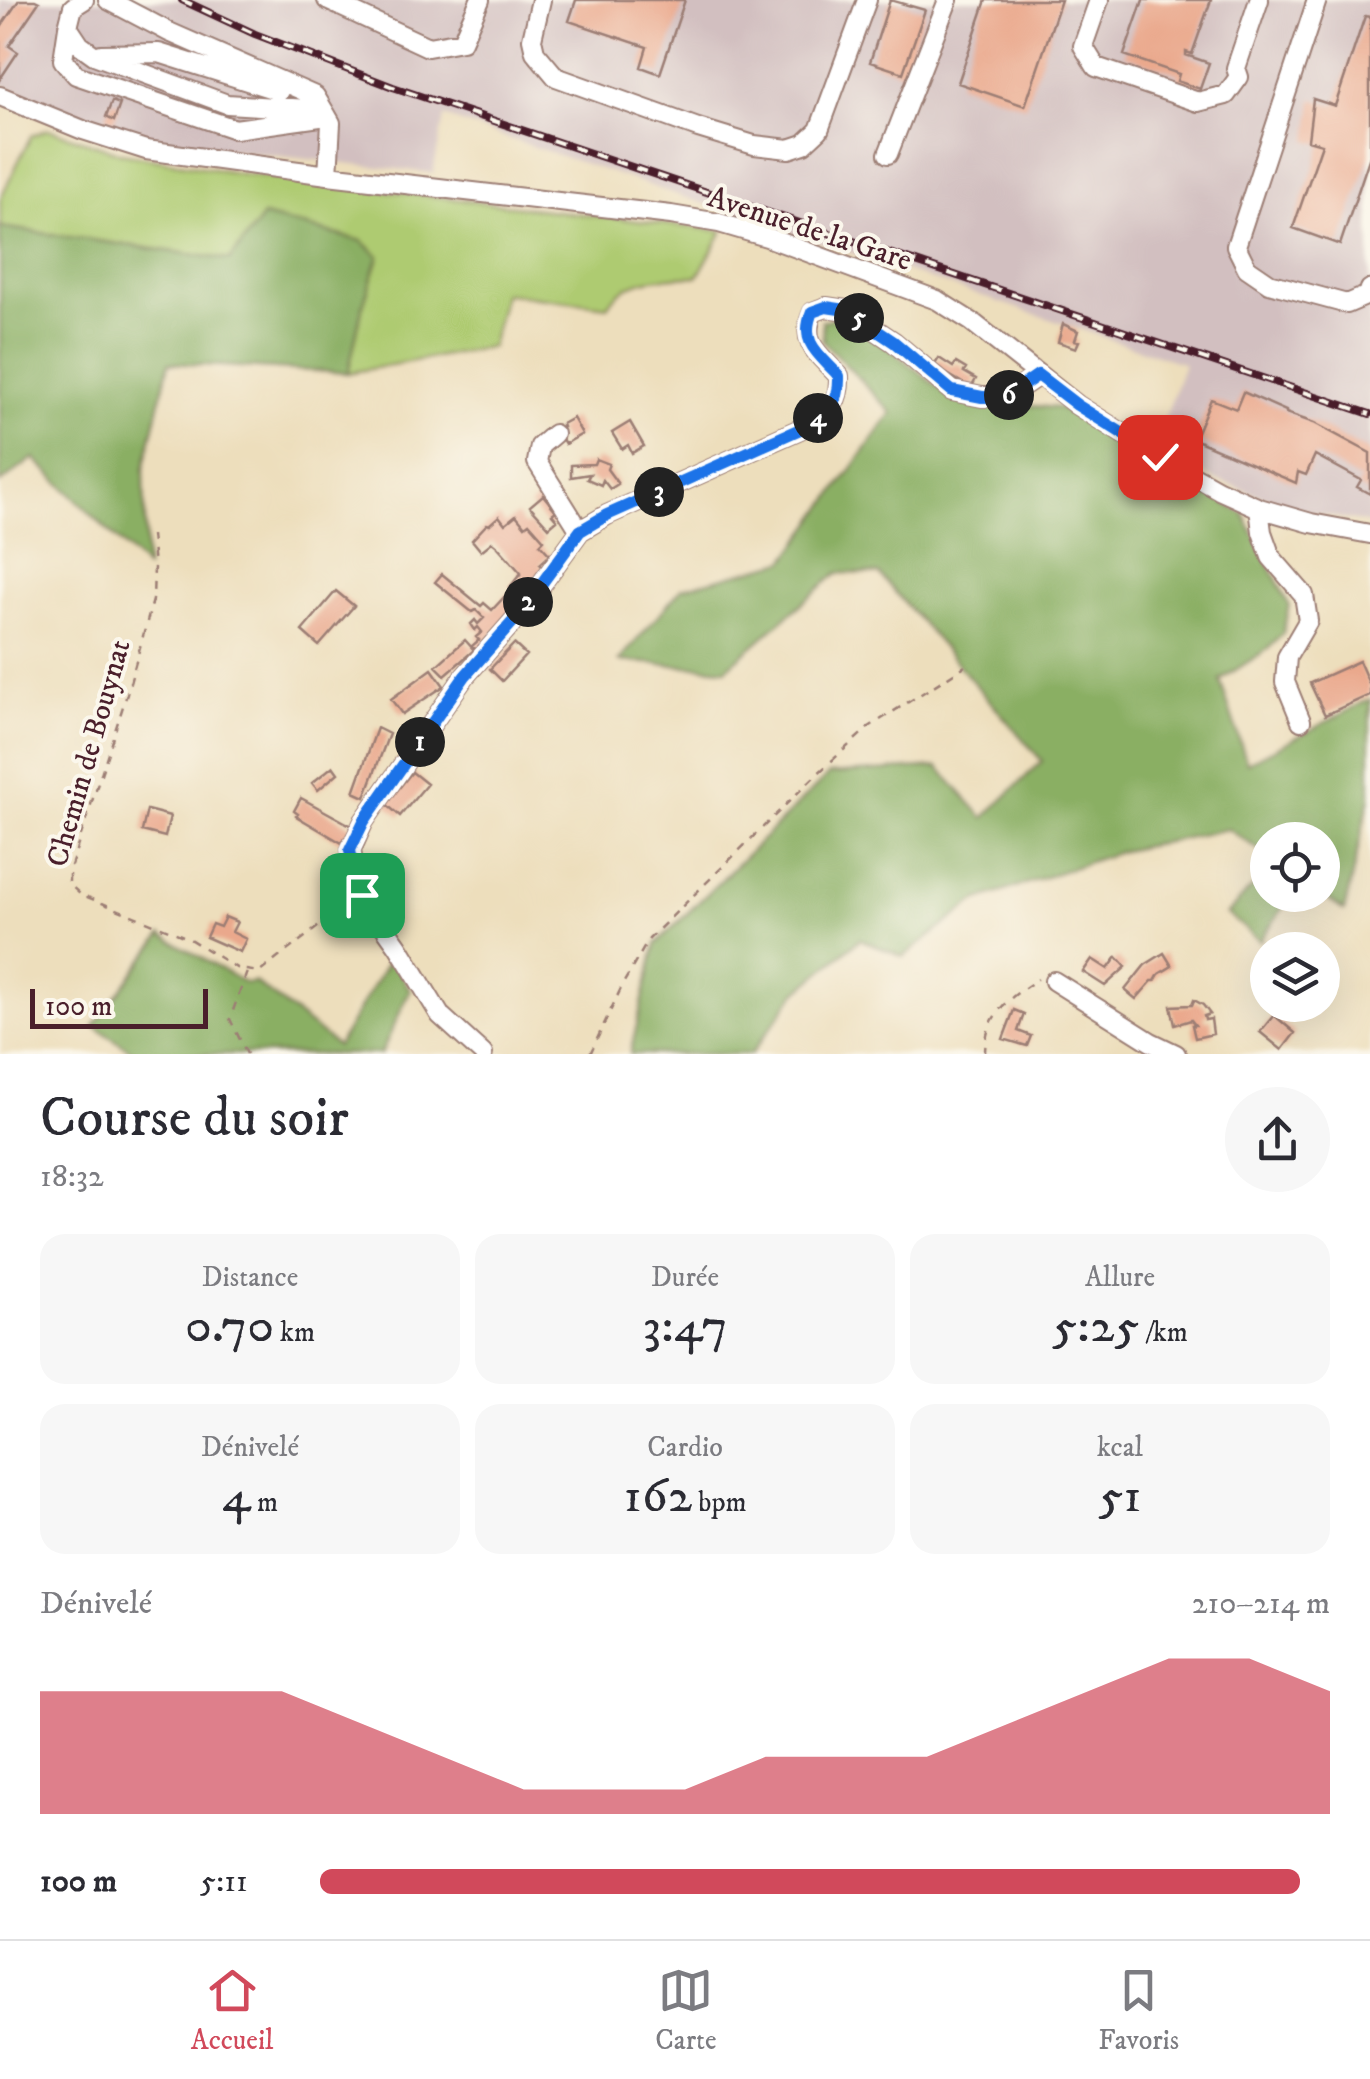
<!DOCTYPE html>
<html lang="fr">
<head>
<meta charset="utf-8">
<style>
	body { margin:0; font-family:"IM FELL DW Pica",serif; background:#f7f7f7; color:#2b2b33; height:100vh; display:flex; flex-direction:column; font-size:38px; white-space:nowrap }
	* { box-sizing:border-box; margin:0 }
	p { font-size:32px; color:#7c7c81 }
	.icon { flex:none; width:55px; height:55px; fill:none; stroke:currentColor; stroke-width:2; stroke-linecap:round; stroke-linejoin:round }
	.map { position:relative; height:1054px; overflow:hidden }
	.sheet { display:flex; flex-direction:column; background:#fff; flex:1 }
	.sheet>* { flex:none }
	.controls { position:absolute; left:1250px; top:822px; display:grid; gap:20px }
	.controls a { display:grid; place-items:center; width:90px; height:90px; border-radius:50%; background:#fff; box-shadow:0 10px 40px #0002; font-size:50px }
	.scale { position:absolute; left:30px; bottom:25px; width:178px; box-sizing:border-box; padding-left:10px; border:5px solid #4a1f2b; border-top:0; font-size:28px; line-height:35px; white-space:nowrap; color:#4a1f2b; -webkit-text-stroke:8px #fbf7ec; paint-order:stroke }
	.pin { position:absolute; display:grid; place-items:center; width:85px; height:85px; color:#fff; margin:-42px; border-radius:20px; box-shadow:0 5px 15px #0006 }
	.km { position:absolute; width:50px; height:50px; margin:-25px; border-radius:50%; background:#222; color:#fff; font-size:28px; line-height:50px; text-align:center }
	.round { display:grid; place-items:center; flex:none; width:105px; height:105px; border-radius:52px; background:#f7f7f7 }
	.headline { display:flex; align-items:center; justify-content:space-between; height:170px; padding:0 40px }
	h1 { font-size:55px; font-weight:600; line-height:75px }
	.metrics { display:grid; grid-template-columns:repeat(3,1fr); gap:15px; height:170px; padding:10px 40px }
	.metrics div { display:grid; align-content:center; border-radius:25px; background:#f7f7f7; text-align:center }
	.metrics b { font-size:50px; font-weight:600 }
	.metrics small { font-size:28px; font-weight:400 }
	.metrics p { font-size:28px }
	.chart { height:280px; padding:20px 40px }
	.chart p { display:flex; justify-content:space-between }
	.chart svg { width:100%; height:180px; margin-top:10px; fill:#d1495b; opacity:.7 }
	ul { padding:0 40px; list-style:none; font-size:32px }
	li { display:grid; grid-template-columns:160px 120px 1fr; align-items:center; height:75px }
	li i { height:25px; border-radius:12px; background:#d1495b }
	.tabs { display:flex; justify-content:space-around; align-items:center; height:140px; border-top:2px solid #e1e1e2; background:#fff; font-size:28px; color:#7c7c81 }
	.tabs a { display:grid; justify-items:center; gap:5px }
	.tabs .on { color:#d1495b }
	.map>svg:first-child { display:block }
	.industrial { fill:#d2bfc0 }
	.green { fill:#aecb71; stroke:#7c754e; stroke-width:2.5 }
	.forest { fill:#8aaf63; stroke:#6a6747; stroke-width:2.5 }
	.building { fill:#eaa88c }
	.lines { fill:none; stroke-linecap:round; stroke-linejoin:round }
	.minor-casing { stroke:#9c7e74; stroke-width:22 }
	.path { stroke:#9c7e74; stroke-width:2.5; stroke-dasharray:8 8; stroke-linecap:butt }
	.minor { stroke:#fff; stroke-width:18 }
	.rail-casing { stroke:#4a1f2b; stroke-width:8 }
	.rail { stroke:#fbf7ec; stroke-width:4; stroke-dasharray:11; stroke-linecap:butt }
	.route-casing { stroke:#fff; stroke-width:20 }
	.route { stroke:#1a73e8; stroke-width:12 }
	.labels { text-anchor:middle; stroke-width:8; stroke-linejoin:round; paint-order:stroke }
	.street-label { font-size:30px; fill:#4a1f2b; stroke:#fbf7ec }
</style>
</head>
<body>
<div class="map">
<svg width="1370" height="1054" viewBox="0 0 1370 1054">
	<rect width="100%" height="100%" fill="#fbf7ec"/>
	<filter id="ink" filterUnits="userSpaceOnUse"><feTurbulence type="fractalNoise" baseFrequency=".01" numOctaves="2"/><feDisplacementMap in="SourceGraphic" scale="20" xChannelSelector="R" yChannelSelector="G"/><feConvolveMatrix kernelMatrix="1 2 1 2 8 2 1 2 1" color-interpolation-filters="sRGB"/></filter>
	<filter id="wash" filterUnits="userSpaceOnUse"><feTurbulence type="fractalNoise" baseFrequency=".0048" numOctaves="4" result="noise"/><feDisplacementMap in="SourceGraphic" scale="40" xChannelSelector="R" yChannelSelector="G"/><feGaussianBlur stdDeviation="2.25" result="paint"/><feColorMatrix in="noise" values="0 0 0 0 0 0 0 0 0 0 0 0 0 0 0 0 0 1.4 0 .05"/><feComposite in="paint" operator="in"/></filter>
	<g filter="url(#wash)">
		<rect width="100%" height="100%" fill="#eddebc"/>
		<path class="industrial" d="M0,0H1370V524L1299,510L1214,479L1157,441L1184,364L444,117L433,173L171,144L74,117L0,84Z"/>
		<path class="green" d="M48,129L121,153L237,173L723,231L698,276C663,278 628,275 607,306L504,293L491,347L348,373L362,308L379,256L264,216L231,260L0,227V199L31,136Z"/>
		<path class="forest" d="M263,216L362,241L379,256L362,308L348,373L169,363L144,469L146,568L34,458L0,483V227L230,260Z
			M836,317L855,321L954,400L1060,408L1244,514L1289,605L1283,633L1268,649L1220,680L1247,763L1370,699V797L1344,911L1323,895L1322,840H1268L1267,855L1228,829L1118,852L976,901L903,957L860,939L797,992L751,1054H630L656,944L829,774L938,767L984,818L1042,761L879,574L837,573L726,669L619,661L682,588L785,561L892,413L823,341L822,321Z
			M1267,872L1268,895H1292L1260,941L1227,914Z
			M162,935L245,983L255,982L337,1046L391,956L410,990L381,1054H136L94,1026Z"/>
		<g id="blocks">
			<path class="building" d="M19,0H35L39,2L9,46L18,52L0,79V28Z
				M576,0H685L660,74L641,67L647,47L569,21Z
				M890,0L925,10L903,73L870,62Z
				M986,0H1061L1025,106L958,83Z
				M1143,0H1211L1192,54L1186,52V55L1209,63L1200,89L1177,81L1179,74L1124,55Z
				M1365,16L1370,17V156L1340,245L1293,228L1322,144L1308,140L1313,99L1335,106Z
				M112,101L120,104L114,121L106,117Z
				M1063,324L1078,331L1075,340L1079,341L1076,348L1058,342Z
				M939,358L953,367L956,363L966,369L964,372L976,379L971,388L934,366Z
				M1243,392L1286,411V413L1314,423L1370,453V494L1357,487L1361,480L1315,455L1306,475L1298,472L1296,483L1194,439L1211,399L1236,409Z
				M573,418L582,434L565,444L557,430L563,427L562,424Z
				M630,422L644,446L632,453L628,445L622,449L612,433Z
				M596,459L609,464L607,469L618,484L610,489L603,480L601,485L587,479L590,474L571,477V465L594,464Z
				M543,495L556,511L552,514L557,520L549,527L530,506Z
				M516,515L525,526L529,523L544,540L540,544L550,555L540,564L544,568L522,596L510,587L521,573L497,546L492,542L481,551L472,540L487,524L489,525L499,516L505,524Z
				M442,574L481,606L484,603L492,610L508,593L517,600V606L478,652L472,646L479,640L476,637L482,632L478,627L475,630L471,624L475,620L478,624L484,618L476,610L472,612L435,582Z
				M336,591L354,606L319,646L302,631Z
				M465,640L474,650L445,675L436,666Z
				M514,644L526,655L502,681L490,669Z
				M1359,661L1370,686V695L1325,715L1310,683Z
				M432,669L444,686L402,714L391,699Z
				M377,728L389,734L365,797L354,792Z
				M333,766L338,773L318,790L312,783Z
				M412,772L427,784L400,816L386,804Z
				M301,798L352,826L342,843L296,816L298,814L294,811Z
				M147,810L170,816L165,837L142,831Z
				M225,917L237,922L232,932L246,939L240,952L206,937L212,924L220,927Z
				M1164,953L1172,966L1159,974L1155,981H1152L1136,999L1125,990L1145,965Z
				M1117,957L1126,967L1105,986L1083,972L1092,959L1108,969Z
				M1194,1000L1203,1005L1210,1014L1204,1016L1205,1020L1211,1019L1213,1034L1195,1038L1192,1025H1195L1191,1020L1175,1025L1171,1006L1192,1005Z
				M1014,1010L1024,1014L1018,1031L1031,1036L1027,1046L1003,1039Z
				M1274,1015L1295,1033L1282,1050L1260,1032Z"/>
		</g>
	</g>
	<g filter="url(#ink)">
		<use href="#blocks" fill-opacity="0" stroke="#9c7e74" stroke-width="2.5"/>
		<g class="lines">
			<g class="minor-casing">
				<path id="minor" d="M84,0L73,7L68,27L63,60L76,75L235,129L327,116L315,96L169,32L108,0
					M327,0L428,47L462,41L480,0
					M541,0L532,39L535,52L556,77L698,128L754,145L789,149L804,144L819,130L867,0
					M1099,0L1083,46L1096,67L1198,102L1226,95L1239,77L1236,68L1259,0
					M1317,0L1236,246L1247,268L1269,283L1347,304L1368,295L1370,289
					M68,27L80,45L94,55L227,104L308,109L327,116L331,123L328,175
					M101,54L159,53L279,91
					M0,96L83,130L146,150L328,175L671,215L719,223L767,237L937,300L972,322L1077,405L1160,457L1219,490L1259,508L1311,523L1370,534
					M888,154L948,0
					M554,434L540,446L537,462L580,531
					M1259,508L1262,532L1271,557L1304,595L1308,621L1287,657L1285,682L1301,721
					M1054,981L1151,1042L1176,1054
					M483,1054L440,1015L398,946L356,887L351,850L364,821L465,676L518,616L580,531L607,515L807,426C829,410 840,405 839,376C819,354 799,343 813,312L826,307L846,310L894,342L952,391L982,397H1006L1039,375"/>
			</g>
			<path class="path" d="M151,535L154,566L153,600L127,694L69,872V884L80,894L188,938L238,969L260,972L350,902
				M247,1054L230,1019L247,972
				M590,1054L624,982L649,939L815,776L869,727L965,666
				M985,1054C985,1015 1007,999 1038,979"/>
			<use href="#minor" class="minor"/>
			<g class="rail-casing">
				<path id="rail" d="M182,0L255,34L393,87L1370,414"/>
			</g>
			<use href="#rail" class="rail"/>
		</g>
	</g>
	<g class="lines" filter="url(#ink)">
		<g class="route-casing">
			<path id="route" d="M362,895L356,886L350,850L364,821L465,676L518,616L580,531L607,515L807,426C829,410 840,405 839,376C819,354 799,343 812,312L826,307L846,310L894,342L952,391L982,397H1006L1038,375L1077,405L1160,457"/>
		</g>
		<use href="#route" class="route"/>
	</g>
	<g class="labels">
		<g class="street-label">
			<text transform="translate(810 228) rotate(18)" y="10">Avenue de la Gare</text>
			<text transform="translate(88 753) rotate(-74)" y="10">Chemin de Bouynat</text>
		</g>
	</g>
</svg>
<div class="controls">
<a><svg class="icon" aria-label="locate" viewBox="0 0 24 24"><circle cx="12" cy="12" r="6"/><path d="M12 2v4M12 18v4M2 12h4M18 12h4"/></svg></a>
<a><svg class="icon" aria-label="layers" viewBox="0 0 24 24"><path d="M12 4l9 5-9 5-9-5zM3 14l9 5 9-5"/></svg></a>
</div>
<div class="scale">100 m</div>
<div class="pin" style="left:362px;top:895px;background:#1e9e55"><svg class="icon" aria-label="arrive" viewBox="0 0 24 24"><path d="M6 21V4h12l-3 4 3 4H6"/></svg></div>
<div class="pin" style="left:1160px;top:457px;background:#d93025"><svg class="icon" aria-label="check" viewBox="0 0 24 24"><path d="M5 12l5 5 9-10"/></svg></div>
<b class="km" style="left:420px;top:742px">1</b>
<b class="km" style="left:528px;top:602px">2</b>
<b class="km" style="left:659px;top:492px">3</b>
<b class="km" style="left:818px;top:418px">4</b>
<b class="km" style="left:859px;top:318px">5</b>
<b class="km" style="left:1009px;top:395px">6</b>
</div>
<section class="sheet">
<div class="headline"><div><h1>Course du soir</h1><p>18:32</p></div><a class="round"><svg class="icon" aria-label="share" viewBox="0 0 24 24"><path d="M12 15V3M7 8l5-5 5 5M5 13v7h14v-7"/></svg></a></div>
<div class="metrics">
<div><p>Distance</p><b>0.70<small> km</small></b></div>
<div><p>Durée</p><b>3:47</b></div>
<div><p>Allure</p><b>5:25<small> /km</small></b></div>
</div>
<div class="metrics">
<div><p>Dénivelé</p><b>4<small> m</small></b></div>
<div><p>Cardio</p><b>162<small> bpm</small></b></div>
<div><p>kcal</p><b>51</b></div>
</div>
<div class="chart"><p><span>Dénivelé</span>210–214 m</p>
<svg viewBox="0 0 160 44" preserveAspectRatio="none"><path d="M0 44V14L10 14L20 14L30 14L40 22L50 30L60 38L70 38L80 38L90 30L100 30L110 30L120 22L130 14L140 6L150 6L160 14V44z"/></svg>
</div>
<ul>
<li><b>100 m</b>5:11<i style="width:97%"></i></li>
</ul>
</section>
<nav class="tabs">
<a class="on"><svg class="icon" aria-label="home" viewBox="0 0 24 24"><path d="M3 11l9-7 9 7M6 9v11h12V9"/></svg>Accueil</a>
<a><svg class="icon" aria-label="map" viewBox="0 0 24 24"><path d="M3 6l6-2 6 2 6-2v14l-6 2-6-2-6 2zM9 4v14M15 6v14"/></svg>Carte</a>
<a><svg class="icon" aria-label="saved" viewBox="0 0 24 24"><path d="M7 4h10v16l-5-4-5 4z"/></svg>Favoris</a>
</nav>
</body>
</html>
